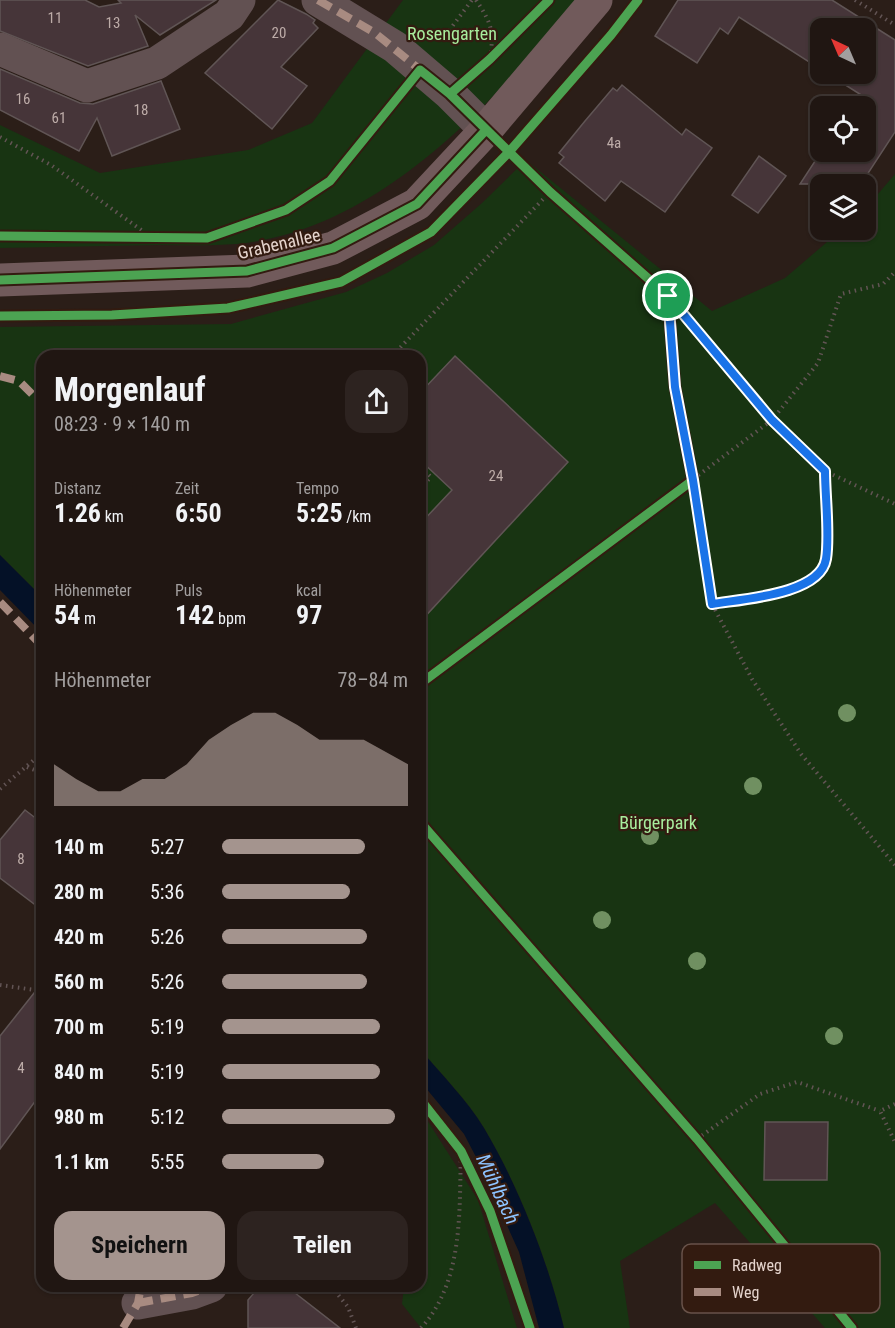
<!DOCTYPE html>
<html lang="de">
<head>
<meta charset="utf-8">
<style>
	body { margin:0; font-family:"Roboto Condensed",sans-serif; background:#2d2320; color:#f1f3f6; height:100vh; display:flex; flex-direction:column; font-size:22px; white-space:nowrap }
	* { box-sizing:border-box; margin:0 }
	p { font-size:20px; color:#a29f9f }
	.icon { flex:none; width:33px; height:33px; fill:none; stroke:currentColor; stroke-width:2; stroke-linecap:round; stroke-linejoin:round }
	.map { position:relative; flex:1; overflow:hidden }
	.panel { position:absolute; left:36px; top:350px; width:390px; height:942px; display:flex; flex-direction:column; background:#201612; border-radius:18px; box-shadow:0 2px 4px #0004,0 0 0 2px #3d3532 }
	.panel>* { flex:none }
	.needle { width:39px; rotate:316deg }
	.fabs { position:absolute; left:810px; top:18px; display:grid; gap:12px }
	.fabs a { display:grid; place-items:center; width:66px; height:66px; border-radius:12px; background:#201612; box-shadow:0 2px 4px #0004,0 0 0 2px #3d3532; font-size:30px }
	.pin { position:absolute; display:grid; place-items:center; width:51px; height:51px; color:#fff; margin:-26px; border:3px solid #fff; border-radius:50%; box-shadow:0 2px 6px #0007 }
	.round { display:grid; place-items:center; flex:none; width:63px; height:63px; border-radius:18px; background:#2d2320 }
	.head { display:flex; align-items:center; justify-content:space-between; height:102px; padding:0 18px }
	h1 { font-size:33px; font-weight:700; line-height:45px }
	.figures { display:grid; grid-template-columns:repeat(3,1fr); gap:9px; height:102px; padding:6px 18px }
	.figures div { display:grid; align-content:center }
	.figures b { font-size:26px; font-weight:700 }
	.figures small { font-size:16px; font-weight:400 }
	.figures p { font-size:16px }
	.chart { height:168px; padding:12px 18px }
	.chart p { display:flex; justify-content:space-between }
	.chart svg { width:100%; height:108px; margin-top:6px; fill:#a4948e; opacity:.7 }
	.primary-button { display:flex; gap:12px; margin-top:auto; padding:12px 18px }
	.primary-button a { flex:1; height:69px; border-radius:18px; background:#a4948e; color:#111; font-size:24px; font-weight:700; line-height:69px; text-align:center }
	.primary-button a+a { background:#2d2320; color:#f1f3f6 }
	ul { padding:0 18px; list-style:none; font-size:20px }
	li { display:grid; grid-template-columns:96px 72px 1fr; align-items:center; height:45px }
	li i { height:15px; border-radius:8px; background:#a4948e }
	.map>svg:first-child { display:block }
	.green { fill:#183412 }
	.water { fill:#041127 }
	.building { fill:#463539; stroke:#605555; stroke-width:1.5 }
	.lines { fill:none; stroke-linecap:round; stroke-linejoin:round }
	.path { stroke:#625454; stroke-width:4; stroke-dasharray:1.5 4.5; stroke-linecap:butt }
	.minor { stroke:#625152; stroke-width:33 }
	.major { stroke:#715a5b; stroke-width:33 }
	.quiet { stroke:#a88b81; stroke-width:8; stroke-dasharray:15 8; stroke-linecap:butt }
	.cycleway-casing { stroke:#331b10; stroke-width:13 }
	.cycleway { stroke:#4ca352; stroke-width:9 }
	.tree { fill:#709061 }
	.route-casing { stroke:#fff; stroke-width:12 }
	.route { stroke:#1a73e8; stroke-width:8 }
	.labels { text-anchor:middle; stroke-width:4.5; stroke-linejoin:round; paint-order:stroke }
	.number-label { font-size:15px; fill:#bdaca8 }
	.park-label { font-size:18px; fill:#a8ed9d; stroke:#331b10 }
	.street-label { font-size:18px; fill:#e5d4cd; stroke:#331b10 }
	.water-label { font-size:20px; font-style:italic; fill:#8dc3ff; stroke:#331b10 }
	.key { fill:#331b10; stroke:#685249; stroke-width:1.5 }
	.key-label { font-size:16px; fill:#e5d4cd }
</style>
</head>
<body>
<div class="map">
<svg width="895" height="1328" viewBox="0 0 895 1328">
	<rect width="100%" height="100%" fill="#2b1e18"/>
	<path class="green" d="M403,0H577C493,104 378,231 236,244C210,246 184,245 159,245C106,246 53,247 0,248V125L100,173L248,150L312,123Z
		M526,160L712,311L785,278L841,230H866V208L895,174V1328H825L715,1203L620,1261L630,1328H564C548,1261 519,1187 484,1128C467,1100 441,1074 420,1049V356H42V597L0,555V327L231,324L346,292L387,273L434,245L482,203Z
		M420,1109L478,1200L517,1328H421L402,1304L404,1286H420Z"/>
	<path class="water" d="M0,555L42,597V633L0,590Z
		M420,1049C441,1074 467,1100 484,1128C519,1187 548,1261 564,1328H539L519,1252L476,1157L464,1134L420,1081Z"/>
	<path class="building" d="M0,0H85L99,7L121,3L118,0H216L160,35L135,15L148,46L88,66L0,31Z
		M278,0L306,14L315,20L313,23L318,28L281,67L307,86L272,129L205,73Z
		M678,0H832L895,40V132L861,184H800L821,152H866V98L828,74H866V28H820V69L739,17L728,34L720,28L697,63L655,36Z
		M0,69L80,103L93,104L161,81L180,129L112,156L97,118L79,151L0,110Z
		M622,85L682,135L686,129L712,148L665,212L621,181L605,201L559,163L564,157L559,153L585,121L613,88L617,91Z
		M759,156L786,176L758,213L732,195Z
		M455,356L568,462L420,622V524L452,490L420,460V393Z
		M25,810L42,823V910L0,878V840Z
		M42,983V1092L0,1149V1036Z
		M765,1122H828L827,1180H764Z
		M260,1286H286L340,1328H248V1300Z"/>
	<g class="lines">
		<path class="path" d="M476,0C492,24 494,31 490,59
			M855,0L895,25
			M442,40L472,0
			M0,137L51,165L151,237
			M511,154L668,296L772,420L825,471L895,504
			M668,296L675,387L693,480L712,604L752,679L801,754L895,865
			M392,356L550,192
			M420,467L431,477L420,488
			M420,523H421
			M712,604C741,599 820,595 826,559C830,535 825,496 825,471
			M420,684L772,420L818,363L841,294L883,284L895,272
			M27,767L42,773
			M0,789L42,753
			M0,985L42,991
			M895,1104L880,1111L895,1142
			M697,1139L760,1094L797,1082L880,1111
			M331,1286L348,1307L356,1328
			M421,1328C464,1281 459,1211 461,1151"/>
		<path class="minor" d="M318,0L395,47L450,94L486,130
			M0,49L87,86L157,63L229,15L239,0
			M138,1303L192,1293L211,1286"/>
		<path class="major" d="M0,280L247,271L333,248L417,204L486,130L596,0"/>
		<path class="quiet" d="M318,0L375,33L424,73
			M0,376L19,381L42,404
			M0,602L42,646
			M138,1303L192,1293L211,1286
			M123,1328L138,1303L141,1286"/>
		<g class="cycleway-casing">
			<path id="cycleway" d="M450,94L490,59L549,0
				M0,236L207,238L286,210L330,181L420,70L450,94L550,192L668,296L675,387L693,480L420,684
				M0,280L247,271L333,248L417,204L486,130
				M0,316L112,315L228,308L341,282L431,232L509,152L611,35L638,0
				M420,822L697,1139L852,1328
				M420,1099L461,1151L490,1211L530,1328"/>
		</g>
		<use href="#cycleway" class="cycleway"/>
	</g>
	<g class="tree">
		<circle cx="847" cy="713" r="9"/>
		<circle cx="753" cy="786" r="9"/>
		<circle cx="650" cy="836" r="9"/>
		<circle cx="602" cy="920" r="9"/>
		<circle cx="697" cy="961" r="9"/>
		<circle cx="834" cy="1036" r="9"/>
	</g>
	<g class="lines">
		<g class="route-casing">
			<path id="route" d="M668,296L772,420L825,471C825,496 830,535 826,559C820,595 741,599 712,604L693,480L675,387Z"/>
		</g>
		<use href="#route" class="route"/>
	</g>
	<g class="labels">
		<g class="number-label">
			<text x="55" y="23">11</text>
			<text x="113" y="28">13</text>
			<text x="279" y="38">20</text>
			<text x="23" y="104">16</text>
			<text x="141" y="115">18</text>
			<text x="59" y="123">61</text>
			<text x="614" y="148">4a</text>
			<text x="496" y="481">24</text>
			<text x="21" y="864">8</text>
			<text x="21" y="1073">4</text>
		</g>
		<g class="park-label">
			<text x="452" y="40">Rosengarten</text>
			<text x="658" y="829">Bürgerpark</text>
		</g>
		<g class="street-label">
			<text transform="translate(279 244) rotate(-13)" y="6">Grabenallee</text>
		</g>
		<g class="water-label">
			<text transform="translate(498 1189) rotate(65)" y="7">Mühlbach</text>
		</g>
	</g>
	<rect x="682" y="1244" width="198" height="69" rx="9" class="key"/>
	<rect x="694" y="1261" width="27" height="8" fill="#4ca352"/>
	<rect x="694" y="1288" width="27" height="8" fill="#a88b81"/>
	<g class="key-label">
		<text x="732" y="1271">Radweg</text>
		<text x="732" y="1298">Weg</text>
	</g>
</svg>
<div class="fabs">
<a><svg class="needle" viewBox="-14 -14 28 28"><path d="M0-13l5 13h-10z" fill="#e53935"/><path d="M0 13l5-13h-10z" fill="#a29f9f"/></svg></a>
<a><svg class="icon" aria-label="locate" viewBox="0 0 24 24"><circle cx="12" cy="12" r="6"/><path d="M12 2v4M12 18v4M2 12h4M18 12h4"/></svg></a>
<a><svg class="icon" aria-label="layers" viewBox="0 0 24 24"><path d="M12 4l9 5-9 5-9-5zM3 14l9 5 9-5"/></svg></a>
</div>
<div class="pin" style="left:668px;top:296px;background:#1e9e55"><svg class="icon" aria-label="arrive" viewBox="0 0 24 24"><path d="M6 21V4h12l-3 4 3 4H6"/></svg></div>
<section class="panel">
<div class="head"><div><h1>Morgenlauf</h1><p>08:23 · 9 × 140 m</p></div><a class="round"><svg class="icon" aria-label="share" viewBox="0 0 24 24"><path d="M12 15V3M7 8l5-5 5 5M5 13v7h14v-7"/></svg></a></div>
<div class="figures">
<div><p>Distanz</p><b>1.26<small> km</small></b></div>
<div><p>Zeit</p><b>6:50</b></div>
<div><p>Tempo</p><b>5:25<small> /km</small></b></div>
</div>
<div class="figures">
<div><p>Höhenmeter</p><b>54<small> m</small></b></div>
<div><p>Puls</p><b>142<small> bpm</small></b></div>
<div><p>kcal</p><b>97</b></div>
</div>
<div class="chart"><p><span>Höhenmeter</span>78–84 m</p>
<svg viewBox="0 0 160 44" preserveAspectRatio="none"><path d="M0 44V27L10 33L20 38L30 38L40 33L50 33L60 27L70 17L80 11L90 6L100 6L110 11L120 17L130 17L140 17L150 22L160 27V44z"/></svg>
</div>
<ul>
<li><b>140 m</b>5:27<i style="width:77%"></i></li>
<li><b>280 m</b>5:36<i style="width:69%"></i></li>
<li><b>420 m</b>5:26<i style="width:78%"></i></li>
<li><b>560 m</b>5:26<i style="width:78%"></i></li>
<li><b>700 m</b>5:19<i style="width:85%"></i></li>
<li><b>840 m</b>5:19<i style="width:85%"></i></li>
<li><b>980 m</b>5:12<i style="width:93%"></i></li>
<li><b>1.1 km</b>5:55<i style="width:55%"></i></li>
</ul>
<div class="primary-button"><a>Speichern</a><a>Teilen</a></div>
</section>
</div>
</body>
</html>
